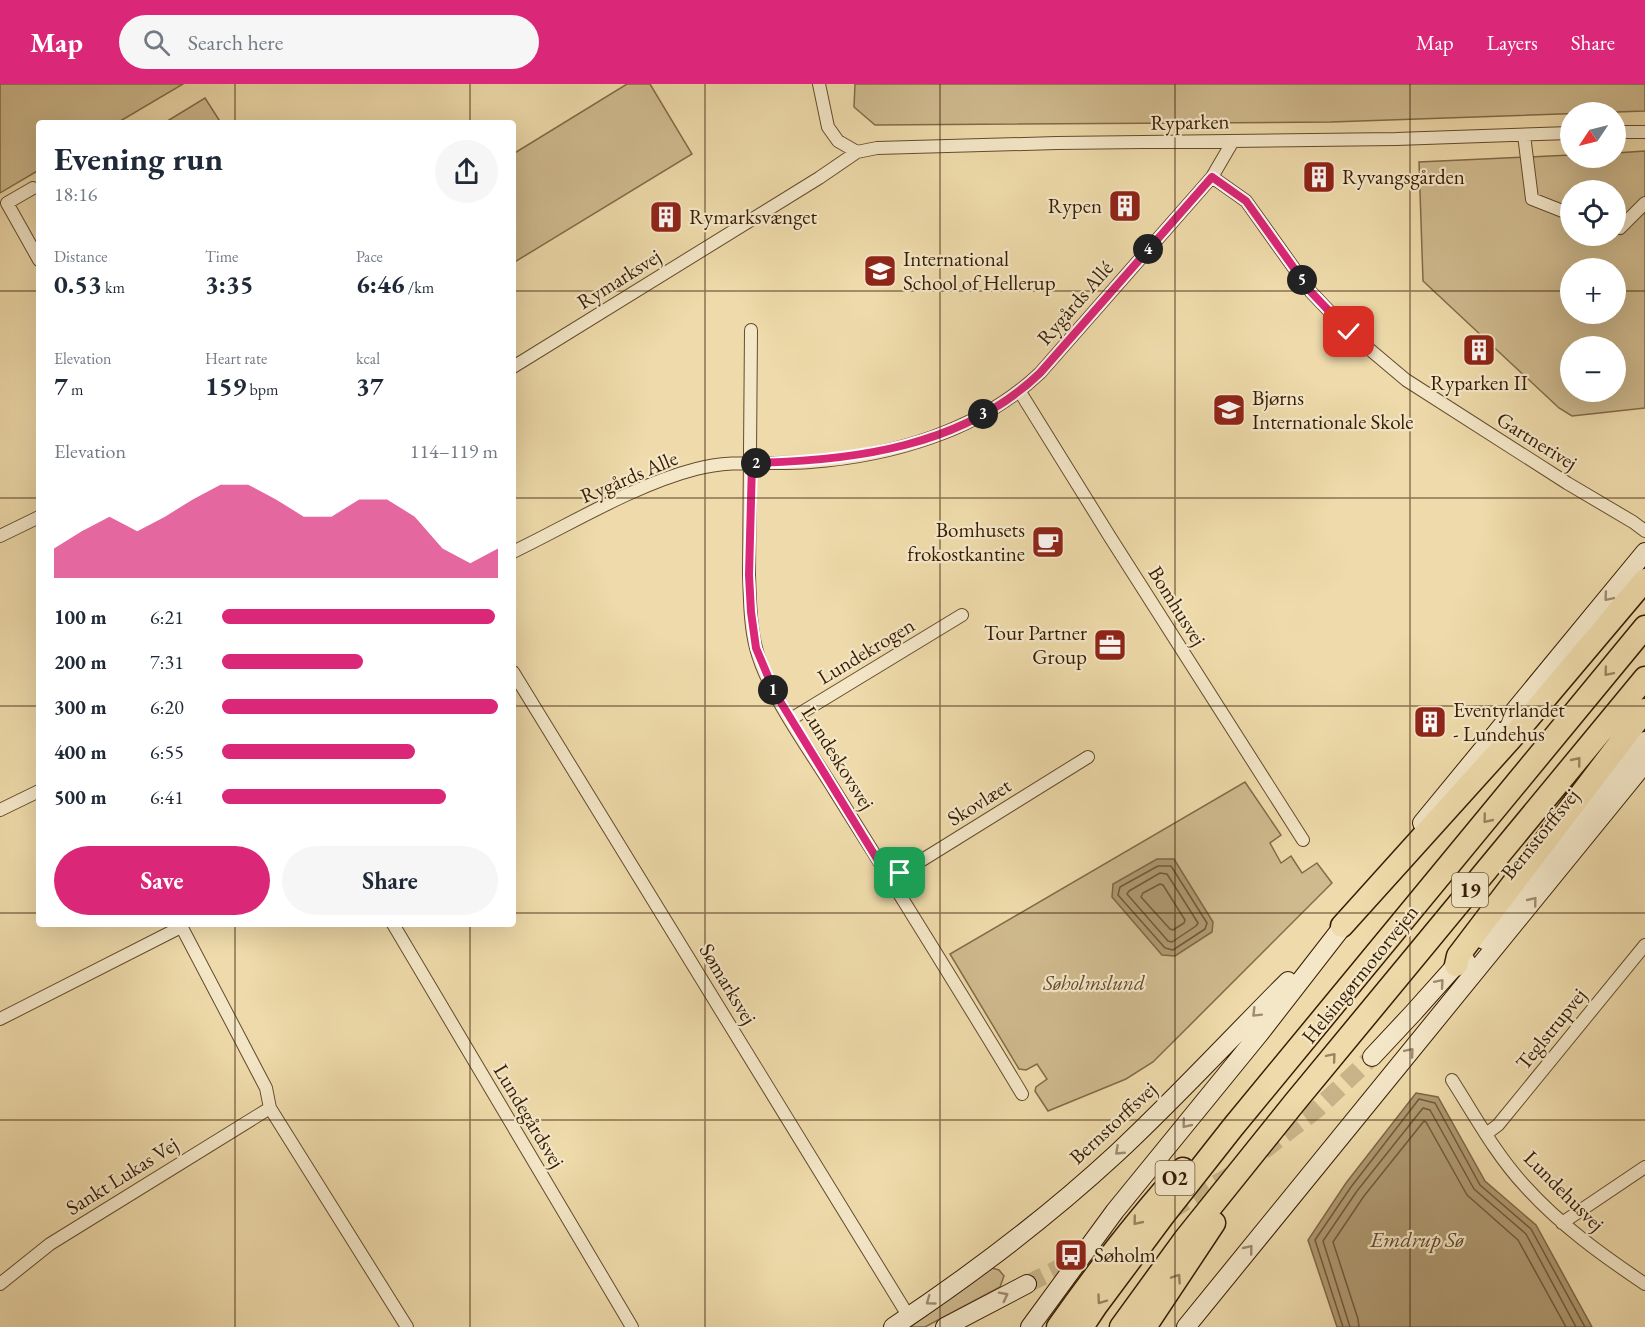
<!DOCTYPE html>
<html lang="en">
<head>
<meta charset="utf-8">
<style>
	body { margin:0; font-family:"EB Garamond",serif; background:#f6f6f7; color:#1f2937; height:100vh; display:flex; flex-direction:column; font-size:22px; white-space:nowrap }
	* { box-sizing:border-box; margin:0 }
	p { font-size:20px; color:#747a83 }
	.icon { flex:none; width:33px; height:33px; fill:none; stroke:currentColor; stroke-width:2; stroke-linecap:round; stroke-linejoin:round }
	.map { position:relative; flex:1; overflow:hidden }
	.drawer { position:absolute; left:36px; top:36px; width:480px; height:807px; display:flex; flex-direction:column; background:#fff; border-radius:6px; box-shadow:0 6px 24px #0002 }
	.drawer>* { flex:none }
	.needle { width:39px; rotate:235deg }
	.tools { position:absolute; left:1560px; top:18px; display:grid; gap:12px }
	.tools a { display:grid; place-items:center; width:66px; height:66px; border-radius:50%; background:#fff; box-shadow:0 6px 24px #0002; font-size:30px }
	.pin { position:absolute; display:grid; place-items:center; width:51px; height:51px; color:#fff; margin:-26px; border-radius:12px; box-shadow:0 3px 9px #0006 }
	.km { position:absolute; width:30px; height:30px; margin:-15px; border-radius:50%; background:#222; color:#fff; font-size:16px; line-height:30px; text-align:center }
	.round { display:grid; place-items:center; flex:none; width:63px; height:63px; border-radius:32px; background:#f6f6f7 }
	.headline { display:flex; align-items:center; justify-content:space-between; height:102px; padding:0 18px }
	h1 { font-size:33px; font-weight:700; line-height:45px }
	.figures { display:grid; grid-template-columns:repeat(3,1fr); gap:9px; height:102px; padding:6px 18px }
	.figures div { display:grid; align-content:center }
	.figures b { font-size:26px; font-weight:700 }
	.figures small { font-size:16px; font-weight:400 }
	.figures p { font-size:16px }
	.chart { height:168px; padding:12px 18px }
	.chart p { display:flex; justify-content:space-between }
	.chart svg { width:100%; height:108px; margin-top:6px; fill:#db2777; opacity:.7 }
	.cta { display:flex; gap:12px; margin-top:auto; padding:12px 18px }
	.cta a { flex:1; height:69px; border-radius:36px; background:#db2777; color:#fff; font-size:24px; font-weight:700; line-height:69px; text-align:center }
	.cta a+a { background:#f6f6f7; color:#1f2937 }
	ul { padding:0 18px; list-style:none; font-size:20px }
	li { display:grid; grid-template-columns:96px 72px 1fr; align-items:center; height:45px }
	li i { height:15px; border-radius:8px; background:#db2777 }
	header { display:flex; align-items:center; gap:36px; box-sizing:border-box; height:84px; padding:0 30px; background:#db2777; color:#fff }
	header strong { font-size:28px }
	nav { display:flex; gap:33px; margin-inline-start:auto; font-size:21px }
	.search { width:420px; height:54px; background:#f6f6f7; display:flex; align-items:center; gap:15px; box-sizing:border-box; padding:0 21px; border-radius:33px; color:#747a83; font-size:22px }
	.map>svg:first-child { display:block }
	.green { fill:#cfba8e; stroke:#826b48; stroke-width:1.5; fill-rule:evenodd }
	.water { fill:#af9971; stroke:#7f6745; stroke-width:1.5 }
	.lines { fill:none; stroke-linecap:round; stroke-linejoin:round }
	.shore { stroke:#725a3a; stroke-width:1.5 }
	.secondary-tunnel { stroke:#c9b489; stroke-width:18; stroke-dasharray:18 9; stroke-linecap:butt }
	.street-casing { stroke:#644c2d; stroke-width:14 }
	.secondary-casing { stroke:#361c03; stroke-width:20 }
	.highway-casing { stroke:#361c03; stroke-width:25 }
	.street { stroke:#f4e7c8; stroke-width:12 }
	.secondary { stroke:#f4e7c8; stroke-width:18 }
	.highway { stroke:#eedaaa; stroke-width:22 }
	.oneway { stroke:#9e8c6f }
	.oneway2 { stroke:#9b845f }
	.route-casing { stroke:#fff; stroke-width:12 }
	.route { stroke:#db2777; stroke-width:8 }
	.grid { fill:none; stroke:#361c03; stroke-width:1.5; stroke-opacity:0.55 }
	.labels { text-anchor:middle; stroke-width:4.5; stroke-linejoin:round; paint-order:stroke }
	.shield { fill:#f4e7c8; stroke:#6f593e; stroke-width:1.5 }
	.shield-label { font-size:20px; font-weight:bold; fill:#361c03 }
	.street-label { font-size:21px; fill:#361c03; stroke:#f4e7c8 }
	.poi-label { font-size:21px; fill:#361c03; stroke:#f4e7c8; text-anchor:start }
	.park-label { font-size:21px; font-style:italic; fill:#644b2d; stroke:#f4e7c8 }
	.water-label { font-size:22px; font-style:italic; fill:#60482a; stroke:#f4e7c8 }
</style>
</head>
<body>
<header>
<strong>Map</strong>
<div class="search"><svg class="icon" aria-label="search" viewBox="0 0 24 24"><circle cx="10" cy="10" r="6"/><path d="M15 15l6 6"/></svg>Search here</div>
<nav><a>Map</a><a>Layers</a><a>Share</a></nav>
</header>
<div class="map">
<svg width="1645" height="1243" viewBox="0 0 1645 1243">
	<rect width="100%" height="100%" fill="#eedaaa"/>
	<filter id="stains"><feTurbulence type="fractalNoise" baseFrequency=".00333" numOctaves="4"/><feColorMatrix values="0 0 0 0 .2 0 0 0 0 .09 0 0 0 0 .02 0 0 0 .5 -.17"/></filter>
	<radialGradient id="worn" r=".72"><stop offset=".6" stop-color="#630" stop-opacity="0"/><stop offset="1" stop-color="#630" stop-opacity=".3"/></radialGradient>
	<path class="green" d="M0,0H183L117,39H39V86L0,109Z
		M627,0H650L692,70L513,179V70Z
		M855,0H1645V27L1331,38L875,41L854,23Z
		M205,14L221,39H164Z
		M1645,67V324L1572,332L1559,324L1423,197L1419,78L1570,71V74H1616V69ZM1570,106H1616V152H1570ZM1570,184H1616V230H1570ZM1570,262H1616V308H1570Z
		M1245,698L1281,751L1270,759L1281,779L1291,772L1302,789L1317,779L1332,799L1153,978L1126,995L1048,1027L1035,1007L1036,1003L1047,995L1037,980L1026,986L1019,985L950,870Z
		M992,1184L999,1186L1004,1192L1000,1203L925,1243H910Z"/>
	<path class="water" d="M1157,775H1174L1213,838L1212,848L1175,872L1162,871L1112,813L1113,800Z
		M1416,1009L1438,1013L1485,1097L1536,1141L1592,1243H1337L1308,1156L1346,1099Z"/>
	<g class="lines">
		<path class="shore" d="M1158,782H1171L1207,839L1205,845L1173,866L1165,864L1118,811L1120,803Z
			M1160,789L1167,790L1198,839L1196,842L1172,858L1168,857L1127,810L1129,807Z
			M1160,800L1163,801L1185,836L1184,839L1173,846L1170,845L1141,813L1143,809Z
			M1343,1243L1315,1156L1351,1103L1419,1015L1435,1019L1480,1101L1531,1145L1585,1243
			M1350,1243L1323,1157L1357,1107L1423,1024L1430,1026L1474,1105L1526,1150L1576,1243
			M1359,1243L1358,1235L1333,1158L1364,1112L1424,1037L1426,1038L1467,1111L1518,1156L1566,1243"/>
		<path class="secondary-tunnel" d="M1263,1067L1316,1026L1372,973
			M1170,1127L1231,1091
			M1027,1200L1125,1152"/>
		<g class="street-casing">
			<path id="street" d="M819,0L828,43L838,57L857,68
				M1616,48H1645
				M1524,51L1532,115L1570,130
				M1212,93L1246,117L1311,208L1349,248L1406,296L1567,399L1633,438L1645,447
				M33,104L7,119L39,176
				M1616,142L1620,144L1645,119
				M751,246L749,491C750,515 750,541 756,564C768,610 810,666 835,707C898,808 961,908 1022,1010
				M513,283L819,94L857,68L877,64L1057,59L1396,55L1570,49
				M1020,308L1110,453L1303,756
				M0,452L39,433
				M513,468C571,440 634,401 696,385C733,375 772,381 810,378C891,372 979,347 1040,289L1212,93L1233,57
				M513,588L909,1233
				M791,635L962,531
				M0,726L39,707
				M890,796L1088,673
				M180,840L266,1004L270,1024L407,1243
				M393,840L632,1243
				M0,935L181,843
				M1452,996C1475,1032 1496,1071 1525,1102C1560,1141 1602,1171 1645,1200
				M1486,1050L1498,1041L1645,861
				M1562,1139L1645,1083
				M0,1200L50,1160L270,1024"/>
		</g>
		<g class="secondary-casing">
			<path id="secondary" d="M1422,739L1645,468
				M1484,856L1645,657
				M1372,973L1414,928L1456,881L1466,877
				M893,1243C971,1191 1049,1132 1117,1069C1176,1014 1231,954 1288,897
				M945,1243L1027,1200
				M1030,1243L1115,1127L1260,949L1350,833
				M1186,1243L1645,679"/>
		</g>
		<g class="highway-casing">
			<path id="highway" d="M1342,842L1516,649L1645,496
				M1456,881L1458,872L1645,626
				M1058,1243C1097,1188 1137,1135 1183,1085
				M1082,1243L1096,1222L1163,1132L1233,1043L1645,543
				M1121,1243L1185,1155L1295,1018L1645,594
				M1145,1243L1214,1139"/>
		</g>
		<use href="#street" class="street"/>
		<use href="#secondary" class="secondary"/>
		<use href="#highway" class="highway"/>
	</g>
	<defs><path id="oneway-chevron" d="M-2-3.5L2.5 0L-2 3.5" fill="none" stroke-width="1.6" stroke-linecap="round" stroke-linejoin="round" transform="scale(1.5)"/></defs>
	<g class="oneway">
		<use href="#oneway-chevron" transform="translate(1608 513) rotate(130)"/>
		<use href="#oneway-chevron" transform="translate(1533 817) rotate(-51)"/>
		<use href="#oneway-chevron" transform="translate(1440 899) rotate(-49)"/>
		<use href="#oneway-chevron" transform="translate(1256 929) rotate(135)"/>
		<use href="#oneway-chevron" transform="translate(1410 968) rotate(-50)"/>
		<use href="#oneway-chevron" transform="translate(1186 1040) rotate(129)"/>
		<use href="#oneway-chevron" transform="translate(1119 1067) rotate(137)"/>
		<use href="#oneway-chevron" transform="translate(1249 1165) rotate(-51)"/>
		<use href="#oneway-chevron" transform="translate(1004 1212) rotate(-27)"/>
		<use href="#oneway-chevron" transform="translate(930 1217) rotate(144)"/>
	</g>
	<g class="oneway2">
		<use href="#oneway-chevron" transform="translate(1608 588) rotate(130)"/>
		<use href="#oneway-chevron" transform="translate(1577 677) rotate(-51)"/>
		<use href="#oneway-chevron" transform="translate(1487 735) rotate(129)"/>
		<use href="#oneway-chevron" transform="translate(1332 973) rotate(-50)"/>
		<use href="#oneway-chevron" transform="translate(1137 1137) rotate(129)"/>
		<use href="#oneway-chevron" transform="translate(1177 1194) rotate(-56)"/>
		<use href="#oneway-chevron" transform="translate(1101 1216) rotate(126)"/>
	</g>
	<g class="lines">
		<g class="route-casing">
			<path id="route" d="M900,789L890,796L775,609L756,564L751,528L749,491L752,379C853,377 963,363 1040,289L1212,93L1246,117L1311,208L1349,248"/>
		</g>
		<use href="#route" class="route"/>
	</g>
	<path class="grid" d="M235,0V39M470,0V39M705,0V1243M940,0V1243M1175,0V1243M1410,0V1243M0,207H39M513,207H1570M1616,207H1645M0,414H39M513,414H1645M0,622H39M513,622H1645M0,829H39M513,829H1645M235,840V1243M470,840V1243M0,1036H1645"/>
	<defs>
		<g id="building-square" transform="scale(1.725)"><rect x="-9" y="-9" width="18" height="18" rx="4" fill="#8f2418" stroke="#f4e7c8"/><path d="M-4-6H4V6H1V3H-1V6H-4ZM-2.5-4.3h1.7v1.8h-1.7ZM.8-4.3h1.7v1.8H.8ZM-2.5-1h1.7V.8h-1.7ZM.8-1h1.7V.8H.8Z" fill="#fff"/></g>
		<g id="school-square" transform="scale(1.725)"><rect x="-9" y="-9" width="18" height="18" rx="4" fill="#8f2418" stroke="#f4e7c8"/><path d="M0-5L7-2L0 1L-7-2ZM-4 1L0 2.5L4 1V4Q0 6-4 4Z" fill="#fff"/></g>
		<g id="cafe-square" transform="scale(1.725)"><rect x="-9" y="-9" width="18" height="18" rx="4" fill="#8f2418" stroke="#f4e7c8"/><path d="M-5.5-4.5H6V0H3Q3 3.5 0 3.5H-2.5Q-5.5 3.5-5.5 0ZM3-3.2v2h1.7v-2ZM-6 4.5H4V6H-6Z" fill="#fff"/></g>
		<g id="office-square" transform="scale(1.725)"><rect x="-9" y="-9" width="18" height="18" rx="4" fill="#8f2418" stroke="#f4e7c8"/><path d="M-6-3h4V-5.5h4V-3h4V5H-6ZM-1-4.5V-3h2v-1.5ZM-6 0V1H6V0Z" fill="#fff"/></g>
		<g id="bus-square" transform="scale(1.725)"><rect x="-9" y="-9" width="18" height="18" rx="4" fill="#8f2418" stroke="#f4e7c8"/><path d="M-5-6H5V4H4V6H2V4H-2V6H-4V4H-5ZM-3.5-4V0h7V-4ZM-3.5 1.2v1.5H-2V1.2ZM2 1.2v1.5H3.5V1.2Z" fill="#fff"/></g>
	</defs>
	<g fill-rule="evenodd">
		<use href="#building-square" x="1319" y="93"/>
		<use href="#building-square" x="1125" y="122"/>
		<use href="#building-square" x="666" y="133"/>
		<use href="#school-square" x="880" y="187"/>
		<use href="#building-square" x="1479" y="266"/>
		<use href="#school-square" x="1229" y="326"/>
		<use href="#cafe-square" x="1048" y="458"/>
		<use href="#office-square" x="1110" y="561"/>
		<use href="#building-square" x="1430" y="638"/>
		<use href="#bus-square" x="1071" y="1171"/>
	</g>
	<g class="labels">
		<g class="shield">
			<rect x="1452" y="789" width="36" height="34" rx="4.5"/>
			<rect x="1155.5" y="1077" width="39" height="34" rx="4.5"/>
		</g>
		<g class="shield-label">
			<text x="1470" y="813">19</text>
			<text x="1175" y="1101">O2</text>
		</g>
		<g class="street-label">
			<text transform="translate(1190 38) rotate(-1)" y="7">Ryparken</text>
			<text transform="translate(619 195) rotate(-32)" y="7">Rymarksvej</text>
			<text transform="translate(1075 219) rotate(-49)" y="7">Rygårds Allé</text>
			<text transform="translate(1537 357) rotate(32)" y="7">Gartnerivej</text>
			<text transform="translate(629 393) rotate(-23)" y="7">Rygårds Alle</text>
			<text transform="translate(1177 522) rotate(58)" y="7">Bomhusvej</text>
			<text transform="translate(866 567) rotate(-31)" y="7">Lundekrogen</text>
			<text transform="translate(838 674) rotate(58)" y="7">Lundeskovsvej</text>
			<text transform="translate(979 718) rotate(-32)" y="7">Skovlæet</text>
			<text transform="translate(1540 750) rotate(-51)" y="7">Bernstorffsvej</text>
			<text transform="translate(1360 890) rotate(-51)" y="7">Helsingørmotorvejen</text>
			<text transform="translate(728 900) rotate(59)" y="7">Sømarksvej</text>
			<text transform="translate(1551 945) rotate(-51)" y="7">Teglstrupvej</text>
			<text transform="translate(529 1032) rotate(59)" y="7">Lundegårdsvej</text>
			<text transform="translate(1113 1039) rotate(-43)" y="7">Bernstorffsvej</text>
			<text transform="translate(122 1092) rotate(-32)" y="7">Sankt Lukas Vej</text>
			<text transform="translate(1564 1107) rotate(45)" y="7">Lundehusvej</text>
		</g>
		<g class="poi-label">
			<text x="1342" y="100">Ryvangsgården</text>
			<text x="1102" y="129" text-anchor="end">Rypen</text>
			<text x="689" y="140">Rymarksvænget</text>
			<text x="903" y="182">International<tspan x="903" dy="24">School of Hellerup</tspan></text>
			<text x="1479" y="306" text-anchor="middle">Ryparken II</text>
			<text x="1252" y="321">Bjørns<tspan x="1252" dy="24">Internationale Skole</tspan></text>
			<text x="1025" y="453" text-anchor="end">Bomhusets<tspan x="1025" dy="24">frokostkantine</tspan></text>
			<text x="1087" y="556" text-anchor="end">Tour Partner<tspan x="1087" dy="24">Group</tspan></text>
			<text x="1453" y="633">Eventyrlandet<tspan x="1453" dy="24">- Lundehus</tspan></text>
			<text x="1094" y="1178">Søholm</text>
		</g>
		<g class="park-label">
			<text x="1094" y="906">Søholmslund</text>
		</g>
		<g class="water-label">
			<text x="1417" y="1163">Emdrup Sø</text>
		</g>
	</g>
	<rect width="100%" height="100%" filter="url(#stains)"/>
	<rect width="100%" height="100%" fill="url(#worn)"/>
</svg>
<div class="tools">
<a><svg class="needle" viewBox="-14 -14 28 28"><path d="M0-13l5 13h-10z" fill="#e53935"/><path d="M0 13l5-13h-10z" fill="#747a83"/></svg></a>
<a><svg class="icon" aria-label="locate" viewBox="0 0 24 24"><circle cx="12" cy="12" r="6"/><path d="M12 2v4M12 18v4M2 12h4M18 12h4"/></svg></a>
<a>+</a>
<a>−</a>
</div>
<div class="pin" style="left:900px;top:789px;background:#1e9e55"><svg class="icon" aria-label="arrive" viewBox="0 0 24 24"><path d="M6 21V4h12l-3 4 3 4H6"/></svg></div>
<div class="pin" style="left:1349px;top:248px;background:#d93025"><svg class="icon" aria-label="check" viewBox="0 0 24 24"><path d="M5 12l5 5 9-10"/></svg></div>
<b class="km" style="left:773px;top:606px">1</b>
<b class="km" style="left:756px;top:379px">2</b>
<b class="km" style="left:983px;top:330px">3</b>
<b class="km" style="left:1148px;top:165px">4</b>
<b class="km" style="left:1302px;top:196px">5</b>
<section class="drawer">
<div class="headline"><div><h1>Evening run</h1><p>18:16</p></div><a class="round"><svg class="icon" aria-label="share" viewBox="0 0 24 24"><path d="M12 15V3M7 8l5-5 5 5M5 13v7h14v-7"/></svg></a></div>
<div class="figures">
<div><p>Distance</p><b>0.53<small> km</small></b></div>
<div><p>Time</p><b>3:35</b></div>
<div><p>Pace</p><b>6:46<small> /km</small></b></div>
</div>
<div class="figures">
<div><p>Elevation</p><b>7<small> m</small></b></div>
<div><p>Heart rate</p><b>159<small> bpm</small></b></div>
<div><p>kcal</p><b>37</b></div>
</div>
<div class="chart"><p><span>Elevation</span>114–119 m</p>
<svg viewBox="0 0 160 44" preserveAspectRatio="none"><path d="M0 44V32L10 25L20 19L30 25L40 19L50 12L60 6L70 6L80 12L90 19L100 19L110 12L120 12L130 19L140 32L150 38L160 32V44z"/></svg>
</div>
<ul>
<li><b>100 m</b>6:21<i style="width:99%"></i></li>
<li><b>200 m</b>7:31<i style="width:51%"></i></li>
<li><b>300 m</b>6:20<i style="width:100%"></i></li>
<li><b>400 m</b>6:55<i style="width:70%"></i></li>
<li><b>500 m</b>6:41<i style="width:81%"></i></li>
</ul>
<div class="cta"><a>Save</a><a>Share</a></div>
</section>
</div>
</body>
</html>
